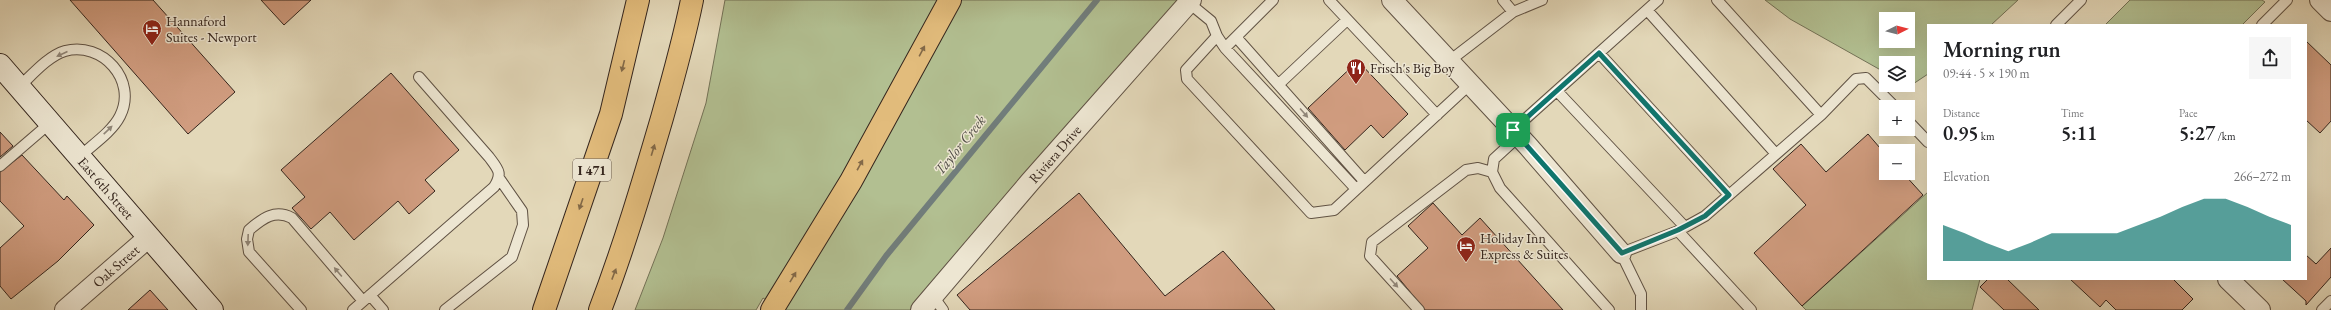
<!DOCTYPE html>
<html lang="en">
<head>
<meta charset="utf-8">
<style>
	body { margin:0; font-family:"EB Garamond",serif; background:#f6f6f6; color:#202124; height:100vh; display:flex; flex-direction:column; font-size:15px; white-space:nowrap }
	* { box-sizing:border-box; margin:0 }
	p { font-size:13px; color:#757577 }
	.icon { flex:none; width:22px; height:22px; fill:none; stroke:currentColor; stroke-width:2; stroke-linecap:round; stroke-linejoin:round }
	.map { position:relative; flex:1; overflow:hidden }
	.details { position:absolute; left:1927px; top:24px; width:380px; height:256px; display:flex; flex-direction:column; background:#fff; border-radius:0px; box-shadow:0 4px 16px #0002 }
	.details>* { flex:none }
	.needle { width:26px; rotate:84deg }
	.fabs { position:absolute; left:1879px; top:12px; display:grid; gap:8px }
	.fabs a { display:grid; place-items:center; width:36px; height:36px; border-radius:0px; background:#fff; box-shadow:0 4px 16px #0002; font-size:20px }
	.pin { position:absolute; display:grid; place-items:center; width:34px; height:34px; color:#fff; margin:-17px; border-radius:8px; box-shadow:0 2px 6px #0006 }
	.round { display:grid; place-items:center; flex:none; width:42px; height:42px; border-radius:0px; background:#f6f6f6 }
	.headline { display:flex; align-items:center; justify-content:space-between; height:68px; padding:0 16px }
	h1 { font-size:22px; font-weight:600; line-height:30px }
	.stats { display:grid; grid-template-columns:repeat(3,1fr); gap:6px; height:68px; padding:4px 16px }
	.stats div { display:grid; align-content:center }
	.stats b { font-size:20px; font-weight:600 }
	.stats small { font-size:11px; font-weight:400 }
	.stats p { font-size:11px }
	.chart { height:112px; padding:8px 16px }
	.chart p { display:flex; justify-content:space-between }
	.chart svg { width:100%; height:72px; margin-top:4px; fill:#0f766e; opacity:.7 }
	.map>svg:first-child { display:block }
	.green { fill:#b2bf91; stroke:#737257; fill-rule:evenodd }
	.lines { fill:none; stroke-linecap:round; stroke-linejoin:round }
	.stream { stroke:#717d7b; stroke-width:6 }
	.building { fill:#d09c7f; stroke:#34251d }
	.lane-casing { stroke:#605244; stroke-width:12 }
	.street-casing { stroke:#605244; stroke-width:22 }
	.secondary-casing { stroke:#34251d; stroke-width:24 }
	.highway-casing { stroke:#34251d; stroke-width:24 }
	.lane { stroke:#ede6d2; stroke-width:10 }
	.street { stroke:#ede6d2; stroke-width:20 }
	.secondary { stroke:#ede6d2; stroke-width:22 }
	.highway { stroke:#e2bc7c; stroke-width:22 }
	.oneway { fill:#826948 }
	.oneway2 { fill:#908678 }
	.route-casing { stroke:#fff; stroke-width:8 }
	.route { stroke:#0f766e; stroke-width:5 }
	.labels { text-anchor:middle; stroke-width:3; stroke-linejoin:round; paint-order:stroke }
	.shield { fill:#ede6d2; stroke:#6c5f53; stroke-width:1 }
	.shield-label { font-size:13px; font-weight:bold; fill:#34251d }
	.poi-label { font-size:14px; fill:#34251d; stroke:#ede6d2; text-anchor:start }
	.street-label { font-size:14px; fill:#34251d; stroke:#ede6d2 }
	.water-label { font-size:15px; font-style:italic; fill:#4d4a44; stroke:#ede6d2 }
</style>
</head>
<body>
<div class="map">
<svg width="2331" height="310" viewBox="0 0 2331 310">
	<rect width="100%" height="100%" fill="#e3d8b9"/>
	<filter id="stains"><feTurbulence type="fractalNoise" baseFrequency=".005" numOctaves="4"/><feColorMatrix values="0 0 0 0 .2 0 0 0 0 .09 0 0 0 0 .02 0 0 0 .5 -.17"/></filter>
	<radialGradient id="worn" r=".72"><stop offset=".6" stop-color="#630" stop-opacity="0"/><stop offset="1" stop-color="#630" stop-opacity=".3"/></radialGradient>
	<path class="green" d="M725,0H1191L921,310H782L763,298L756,310H635L663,238L706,103Z
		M1765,0H2018L1991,25H1928V74L1910,86L1908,85V63H1886V73L1790,19ZM1886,19H1908V41H1886Z
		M2130,0H2262L2265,2L2242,25H2105Z
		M1928,192V279H1980L1972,310H1806L1802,306Z"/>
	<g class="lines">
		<path class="stream" d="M847,310L886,256L1097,0"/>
	</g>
	<path class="building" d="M70,0H153L235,92L188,134Z
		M261,0H311L284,25Z
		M2306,41L2331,65V121L2320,133L2306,120Z
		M1358,61L1408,114L1383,138L1371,125L1345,150L1308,108Z
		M391,73L459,150L425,180L435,191L409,214L398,201L354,240L330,212L311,229L292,208L305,197L281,170Z
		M0,132L13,146L0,157Z
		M1868,134L1886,155V173H1903L1923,195L1802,306L1754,253L1806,205L1773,169L1801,144L1826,172Z
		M22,155L64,200L67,196L94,225L58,261L11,299L0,286V248L24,226L0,201V172Z
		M1079,193L1165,296L1223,251L1275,310H970L957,295Z
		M1433,203L1462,235L1480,218L1563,310H1425L1397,276L1428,248L1408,226Z
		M2331,248V277L2306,305V301L2282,279H2306V255L2316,264Z
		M1988,279H2007L2039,310H2004L1980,287Z
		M2070,279H2173L2193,299L2182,310H2116L2106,300L2100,307Z
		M150,290L168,310H128Z"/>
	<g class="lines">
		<g class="lane-casing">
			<path id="lane" d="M1329,0L1437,115
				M1503,0L1513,12
				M1189,3L1211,21L1217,36L1225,48L1273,0
				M1647,10L1776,154
				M2056,25L2081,0
				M2262,25L2287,0
				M1217,36L1186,70L1187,79L1311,213L1334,210L1470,84
				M1236,37L1364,181
				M1225,48L1356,189
				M1599,53L1729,195
				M1448,62L1513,12L1542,0
				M1279,84L1347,20
				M19,87C32,75 48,56 65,51C102,41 138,80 120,116C112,132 92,145 79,157
				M1557,91L1685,227
				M1821,115L1856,79L1866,78L1895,107
				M1908,121L1928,142
				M1513,130L1658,0
				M1519,136L1494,159L1492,172L1500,188L1609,310
				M0,166L50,123
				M1678,231L1751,310
				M370,295L383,310
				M933,296L943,310
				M301,310L249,252L247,239L249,230C263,218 275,209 292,218L363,301
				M353,310L494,187C503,173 498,169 489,157L419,77
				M445,310L512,257L523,225L522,211L499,178
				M1419,310L1370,256L1372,242L1466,170L1478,168L1492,172
				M1641,310V294L1621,253L1678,231L1705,216L1821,115L1717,0
				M2322,310L2331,301"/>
		</g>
		<g class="street-casing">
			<path id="street" d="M1392,0L1528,146L1621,253
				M2320,0L2331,11
				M2228,279L2260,310
				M65,310L149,237
				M921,310L1030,182L1191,0"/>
		</g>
		<g class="secondary-casing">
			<path id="secondary" d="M0,65L212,310"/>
		</g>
		<g class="highway-casing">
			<path id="highway" d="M544,310L611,114L638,0
				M600,310C624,247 643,183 662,118C673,79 684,40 692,0
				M772,310L851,181L950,0"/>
		</g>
		<use href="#lane" class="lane"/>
		<use href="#street" class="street"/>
		<use href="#secondary" class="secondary"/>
		<use href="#highway" class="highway"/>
	</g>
	<defs><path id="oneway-solid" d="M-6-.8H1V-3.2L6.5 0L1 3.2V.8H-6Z"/></defs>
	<g class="oneway">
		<use href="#oneway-solid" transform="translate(922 51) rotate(-62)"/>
		<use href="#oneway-solid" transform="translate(623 66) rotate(104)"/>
		<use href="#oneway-solid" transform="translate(653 150) rotate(-73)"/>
		<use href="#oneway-solid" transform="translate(860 165) rotate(-61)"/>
		<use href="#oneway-solid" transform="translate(581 204) rotate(109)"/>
		<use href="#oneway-solid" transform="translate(614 274) rotate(-69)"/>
		<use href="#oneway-solid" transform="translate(793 277) rotate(-59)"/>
	</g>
	<g class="oneway2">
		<use href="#oneway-solid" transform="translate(62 54) rotate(156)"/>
		<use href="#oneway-solid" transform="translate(1304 113) rotate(49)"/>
		<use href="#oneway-solid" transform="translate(108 130) rotate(-44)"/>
		<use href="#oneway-solid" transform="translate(248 240) rotate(92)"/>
		<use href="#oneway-solid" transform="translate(338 272) rotate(-130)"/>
		<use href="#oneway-solid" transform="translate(1394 283) rotate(48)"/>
	</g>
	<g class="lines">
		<g class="route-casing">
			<path id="route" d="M1599,53L1729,195L1705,216L1678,230L1622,253L1513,130Z"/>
		</g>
		<use href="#route" class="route"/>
	</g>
	<defs>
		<g id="hotel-pin" transform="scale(1)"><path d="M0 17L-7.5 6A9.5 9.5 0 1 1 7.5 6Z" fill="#8f2418" stroke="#ede6d2"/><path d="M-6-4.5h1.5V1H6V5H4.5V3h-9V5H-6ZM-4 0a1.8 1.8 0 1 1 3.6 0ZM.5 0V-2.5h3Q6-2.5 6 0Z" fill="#fff"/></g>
		<g id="restaurant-pin" transform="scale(1)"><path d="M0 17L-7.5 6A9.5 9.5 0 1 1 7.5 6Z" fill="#8f2418" stroke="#ede6d2"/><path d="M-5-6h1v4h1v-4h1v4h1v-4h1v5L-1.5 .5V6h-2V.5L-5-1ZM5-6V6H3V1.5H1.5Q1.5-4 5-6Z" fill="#fff"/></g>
	</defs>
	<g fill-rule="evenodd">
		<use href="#hotel-pin" x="152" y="29"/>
		<use href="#restaurant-pin" x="1356" y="68"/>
		<use href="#hotel-pin" x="1466" y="246"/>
	</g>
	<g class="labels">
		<rect class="shield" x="573" y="159" width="38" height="22" rx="3"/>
		<g class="shield-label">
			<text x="592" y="175">I 471</text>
		</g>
		<g class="poi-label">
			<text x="166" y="26">Hannaford<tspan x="166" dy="16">Suites - Newport</tspan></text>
			<text x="1370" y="73">Frisch's Big Boy</text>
			<text x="1480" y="243">Holiday Inn<tspan x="1480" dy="16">Express &amp; Suites</tspan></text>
		</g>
		<g class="street-label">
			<text transform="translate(1055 154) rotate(-49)" y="5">Riviera Drive</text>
			<text transform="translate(106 188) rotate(49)" y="5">East 6th Street</text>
			<text transform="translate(116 266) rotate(-41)" y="5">Oak Street</text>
		</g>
		<g class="water-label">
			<text transform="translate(960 145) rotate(-51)" y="5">Taylor Creek</text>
		</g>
	</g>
	<rect width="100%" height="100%" filter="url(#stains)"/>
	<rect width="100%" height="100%" fill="url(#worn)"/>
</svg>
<div class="fabs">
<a><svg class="needle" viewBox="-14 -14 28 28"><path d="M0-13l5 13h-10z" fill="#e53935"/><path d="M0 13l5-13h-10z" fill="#757577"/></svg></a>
<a><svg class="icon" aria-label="layers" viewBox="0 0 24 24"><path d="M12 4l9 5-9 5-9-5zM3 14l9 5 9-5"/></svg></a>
<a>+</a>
<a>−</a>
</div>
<div class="pin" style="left:1513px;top:130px;background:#1e9e55"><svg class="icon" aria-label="arrive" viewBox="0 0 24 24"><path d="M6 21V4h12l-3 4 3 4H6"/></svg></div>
<section class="details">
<div class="headline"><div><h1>Morning run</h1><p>09:44 · 5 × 190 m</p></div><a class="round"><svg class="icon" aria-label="share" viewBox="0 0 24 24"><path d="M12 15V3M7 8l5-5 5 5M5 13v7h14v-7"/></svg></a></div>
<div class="stats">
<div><p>Distance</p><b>0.95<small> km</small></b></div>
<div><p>Time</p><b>5:11</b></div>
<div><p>Pace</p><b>5:27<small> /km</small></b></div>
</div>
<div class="chart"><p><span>Elevation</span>266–272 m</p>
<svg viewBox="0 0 160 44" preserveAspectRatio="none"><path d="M0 44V22L10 27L20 33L30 38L40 33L50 27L60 27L70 27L80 27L90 22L100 17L110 11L120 6L130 6L140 11L150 17L160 22V44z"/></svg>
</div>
</section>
</div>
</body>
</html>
